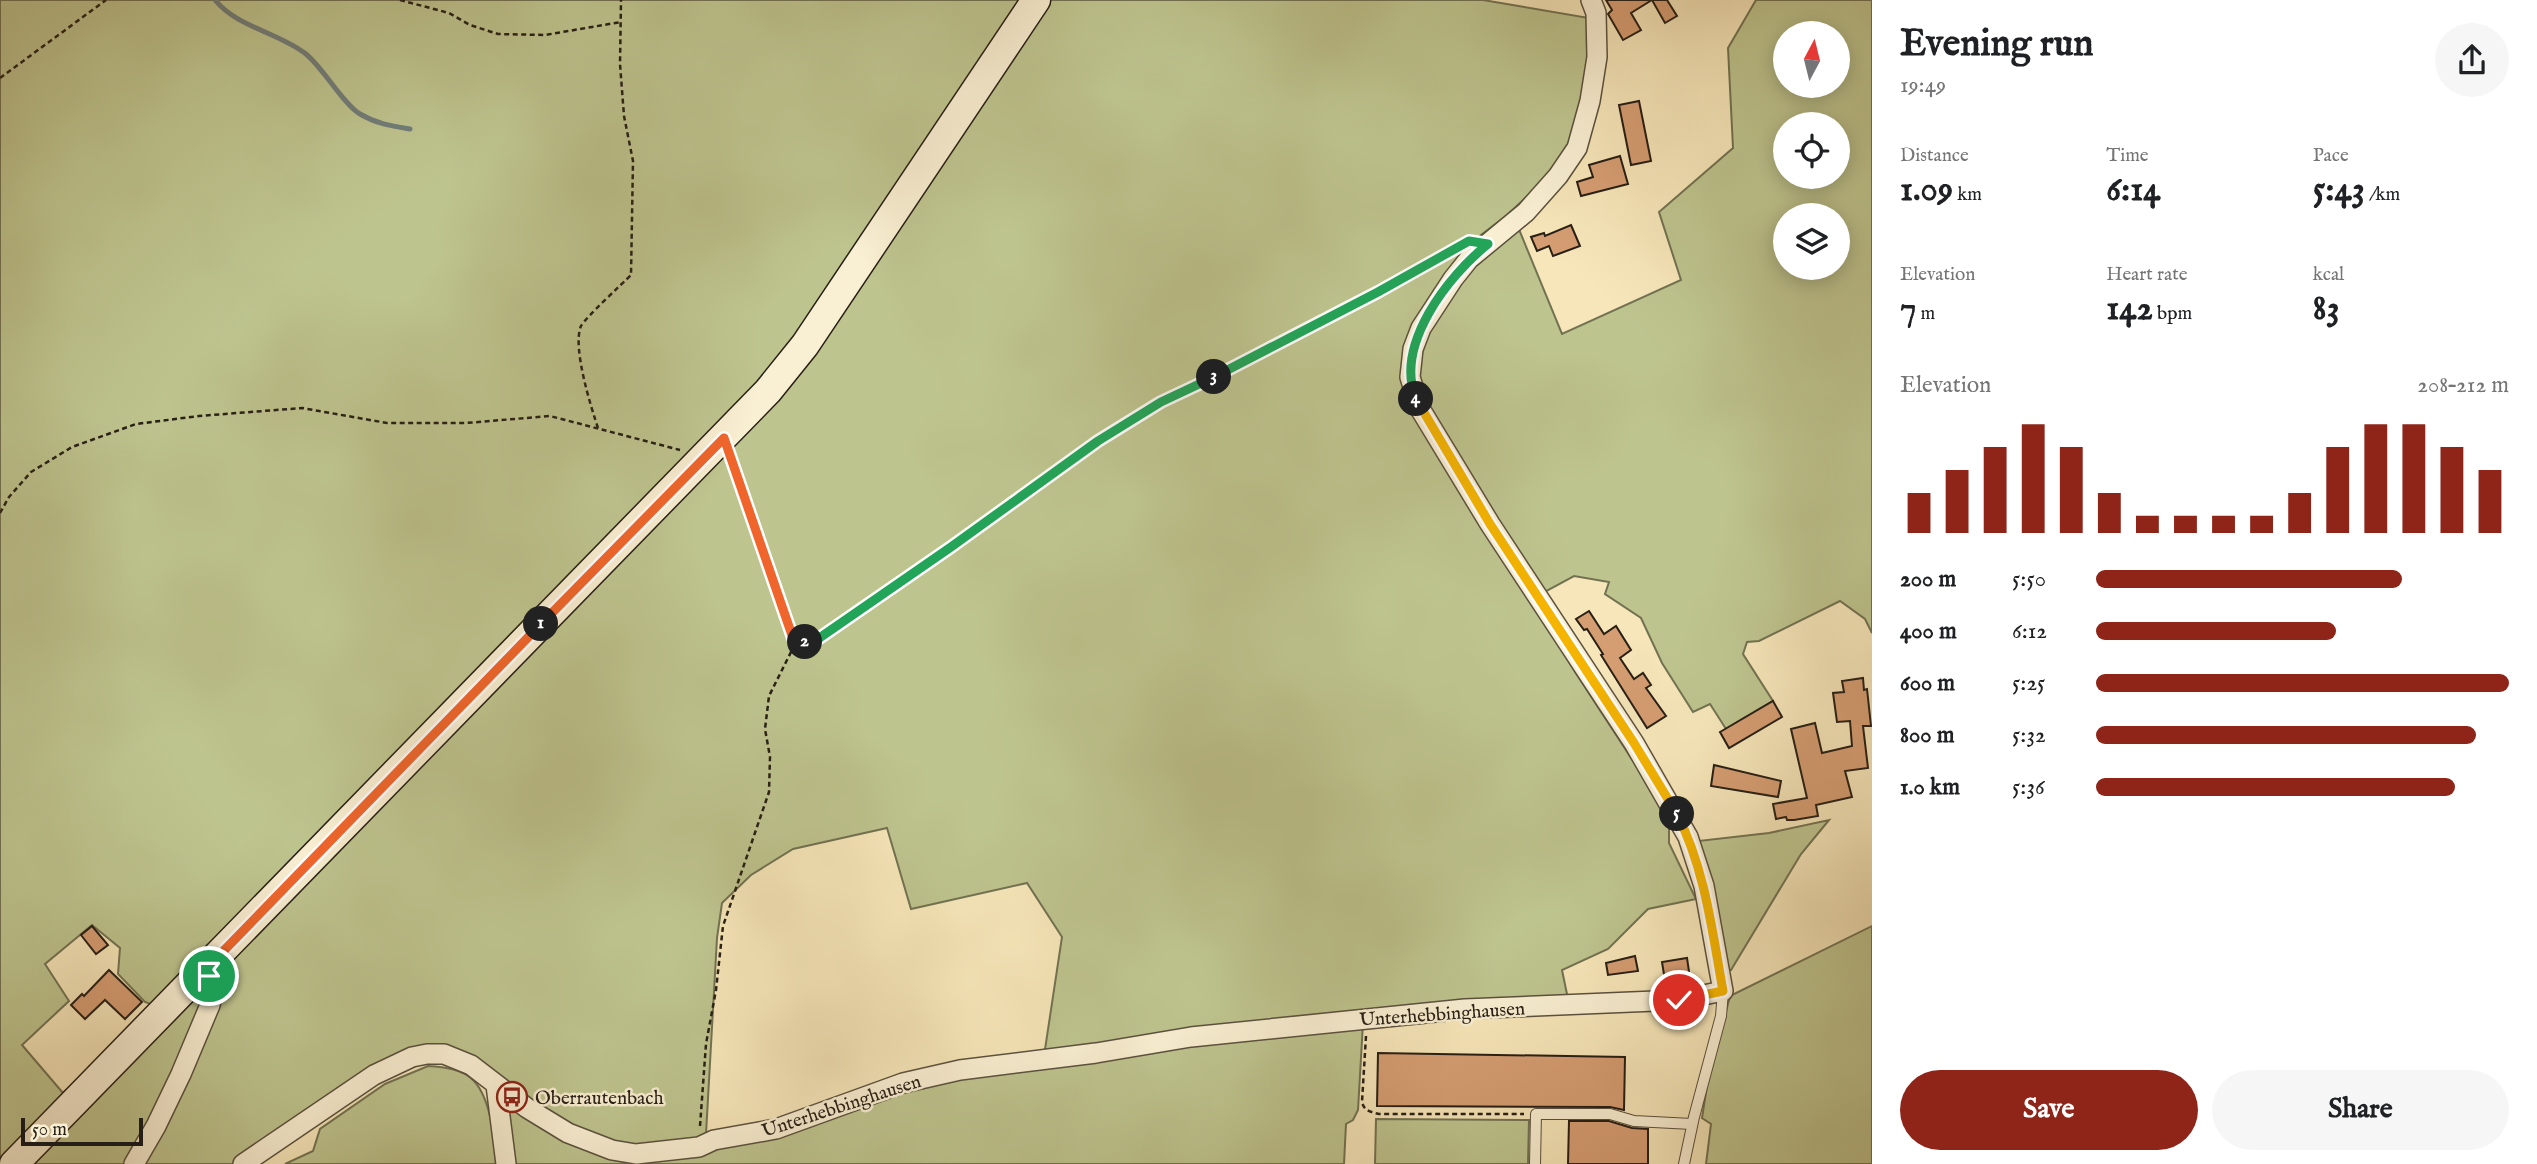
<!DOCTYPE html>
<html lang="en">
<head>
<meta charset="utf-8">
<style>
	body { margin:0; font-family:"IM FELL English",serif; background:#f6f6f6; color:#202124; height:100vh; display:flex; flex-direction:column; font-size:26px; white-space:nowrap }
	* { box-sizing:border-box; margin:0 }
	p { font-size:23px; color:#757577 }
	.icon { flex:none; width:38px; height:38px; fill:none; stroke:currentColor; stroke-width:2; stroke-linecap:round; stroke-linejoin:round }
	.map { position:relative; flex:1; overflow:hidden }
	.details { display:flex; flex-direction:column; background:#fff; width:665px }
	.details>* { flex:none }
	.needle { width:46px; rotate:7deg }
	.tools { position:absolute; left:1773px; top:21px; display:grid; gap:14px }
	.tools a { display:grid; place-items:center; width:77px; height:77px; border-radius:50%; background:#fff; box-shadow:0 4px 18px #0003; font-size:35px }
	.scale { position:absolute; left:21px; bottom:18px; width:122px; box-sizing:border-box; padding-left:7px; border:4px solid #271f16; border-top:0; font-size:19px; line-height:24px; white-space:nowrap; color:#271f16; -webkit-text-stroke:5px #f9efd2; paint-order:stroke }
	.pin { position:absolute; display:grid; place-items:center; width:60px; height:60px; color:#fff; margin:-30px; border:4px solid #fff; border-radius:50%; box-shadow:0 2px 7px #0007 }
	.km { position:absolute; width:35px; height:35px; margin:-18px; border-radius:50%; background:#222; color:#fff; font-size:19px; line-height:35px; text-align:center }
	.round { display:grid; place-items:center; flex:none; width:74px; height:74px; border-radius:37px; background:#f6f6f6 }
	.summary { display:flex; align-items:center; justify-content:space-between; height:119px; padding:0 28px }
	h1 { font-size:38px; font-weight:700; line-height:52px }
	.metrics { display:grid; grid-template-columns:repeat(3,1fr); gap:10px; height:119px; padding:7px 28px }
	.metrics div { display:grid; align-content:center }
	.metrics b { font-size:35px; font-weight:700 }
	.metrics small { font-size:19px; font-weight:400 }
	.metrics p { font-size:19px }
	.chart { height:196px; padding:14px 28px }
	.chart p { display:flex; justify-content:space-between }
	.chart svg { width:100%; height:126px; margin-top:7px; stroke:#8f2418; stroke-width:6 }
	.action { display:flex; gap:14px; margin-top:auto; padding:14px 28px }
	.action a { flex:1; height:80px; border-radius:42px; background:#8f2418; color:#fff; font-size:28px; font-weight:700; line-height:80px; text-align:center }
	.action a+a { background:#f6f6f6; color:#202124 }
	ul { padding:0 28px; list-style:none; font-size:23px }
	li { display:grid; grid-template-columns:112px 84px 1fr; align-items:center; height:52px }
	li i { height:18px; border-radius:9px; background:#8f2418 }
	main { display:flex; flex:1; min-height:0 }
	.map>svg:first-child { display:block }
	.green { fill:#bec48e; stroke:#727252; stroke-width:2; fill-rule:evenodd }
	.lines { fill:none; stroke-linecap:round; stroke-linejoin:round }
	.stream { stroke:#717d79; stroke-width:5 }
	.building { fill:#d59d72; stroke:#271f16; stroke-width:2 }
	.lane-casing { stroke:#5b513f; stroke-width:12 }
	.street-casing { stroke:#5b513f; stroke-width:22 }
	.secondary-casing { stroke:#271f16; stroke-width:31 }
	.path { stroke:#271f16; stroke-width:2.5; stroke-dasharray:5 3.5; stroke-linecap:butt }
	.lane { stroke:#f9efd2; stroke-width:10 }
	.street { stroke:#f9efd2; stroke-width:19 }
	.secondary { stroke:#f9efd2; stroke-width:28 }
	.split-1-casing { stroke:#fff; stroke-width:14 }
	.split-2-casing { stroke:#fff; stroke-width:14 }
	.split-3-casing { stroke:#fff; stroke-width:14 }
	.split-4-casing { stroke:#fff; stroke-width:14 }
	.split-5-casing { stroke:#fff; stroke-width:14 }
	.split-6-casing { stroke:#fff; stroke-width:14 }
	.split-1 { stroke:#f0652b; stroke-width:9 }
	.split-2 { stroke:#f0652b; stroke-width:9 }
	.split-3 { stroke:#22a559; stroke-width:9 }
	.split-4 { stroke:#22a559; stroke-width:9 }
	.split-5 { stroke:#f5b400; stroke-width:9 }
	.split-6 { stroke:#f5b400; stroke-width:9 }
	.labels { text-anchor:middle; stroke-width:5; stroke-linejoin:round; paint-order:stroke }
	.street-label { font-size:19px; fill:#271f16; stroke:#f9efd2 }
	.poi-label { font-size:19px; fill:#271f16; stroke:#f9efd2; text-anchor:start }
</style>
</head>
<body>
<main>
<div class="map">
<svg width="1872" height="1164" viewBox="0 0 1872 1164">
	<rect width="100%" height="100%" fill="#f6e6b9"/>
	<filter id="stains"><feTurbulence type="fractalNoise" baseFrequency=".00286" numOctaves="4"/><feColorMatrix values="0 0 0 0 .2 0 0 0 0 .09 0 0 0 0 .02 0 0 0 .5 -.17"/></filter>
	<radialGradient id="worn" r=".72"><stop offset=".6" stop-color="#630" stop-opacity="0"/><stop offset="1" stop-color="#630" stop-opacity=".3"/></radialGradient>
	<path class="green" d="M0,0H1483L1589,18L1592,63L1580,122L1552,173L1506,216L1481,235L1461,259L1405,359L1497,545L1577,675L1669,816V843L1696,899L1648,909L1608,949L1562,970L1568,999L1363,1023L1358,1110L1353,1120L1346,1124L1344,1164H510L505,1103L599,1142L436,1048L236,1164H139L219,979L158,1007L145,1002L118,974L120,948L92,925L45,964L69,1001L22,1045L63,1093L120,1039L3,1164H0ZM887,828L911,909L1027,883L1062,937L1044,1056L777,1125L706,1134L717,938L722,903L751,875L793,849Z
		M1756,0H1872V633L1865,619L1840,601L1759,641L1747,642L1743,654L1773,701L1726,729L1710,704L1693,712L1662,663L1641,618L1605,594L1609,582L1574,576L1541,594L1416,387L1422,339L1470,267L1518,227L1562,334L1681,280L1659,212L1733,148L1728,48ZM1785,33H1838V86H1785ZM1785,124H1838V177H1785ZM1785,215H1838V268H1785Z
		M1829,820L1801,854L1731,970H1728L1698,841L1769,833Z
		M1872,926V1164H1706L1711,1124L1702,1118L1707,1086L1730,996Z
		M199,987L206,990L201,1014L128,1164H24Z
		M428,1066C443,1067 463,1069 474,1081C490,1098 496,1141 496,1164H285L313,1151L320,1129L385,1084Z
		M1376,1119L1529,1120L1528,1164H1375Z"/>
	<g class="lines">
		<path class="stream" d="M215,0C238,28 278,32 306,54C324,69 344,105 360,114C377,124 391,126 410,129"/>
	</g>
	<path class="building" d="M1606,0H1667L1677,16L1665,23L1652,0L1631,13L1641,30L1623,40L1608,14L1612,10Z
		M1639,101L1651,161L1631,165L1619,105Z
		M1620,156L1628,184L1581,196L1577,182L1593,177L1589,165Z
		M1571,225L1580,246L1553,256L1549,246L1537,251L1531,237L1544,233L1545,236Z
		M1589,611L1604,634L1616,626L1631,650L1620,658L1634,679L1643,673L1651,685L1646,688L1666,716L1647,728L1601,655L1603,654L1587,629L1584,630L1576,619Z
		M1863,678L1864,690L1867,689L1871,726H1863L1868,768L1845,771L1852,797L1816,805L1818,816L1794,820H1787L1786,817L1776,819L1773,804L1807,798L1791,729L1815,723L1822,753L1852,746L1850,721L1837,722L1833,693L1844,692L1842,681Z
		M1773,701L1782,717L1729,748L1720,732Z
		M1714,765L1781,781L1778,797L1711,786Z
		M92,926L108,945L96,954L81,935Z
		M1635,956L1638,971L1608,975L1606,963Z
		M1687,958L1691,985L1666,987L1662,962Z
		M109,970L142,1002L125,1019L105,1000L85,1019L71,1005L82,994L84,996Z
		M1378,1053L1625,1057L1624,1110L1610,1107L1377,1106Z
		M1569,1121H1609L1632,1128L1648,1129V1164H1568Z"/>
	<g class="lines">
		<g class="lane-casing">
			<path id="lane" d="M1535,1164L1536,1114H1610L1634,1121L1692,1124
				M1684,1164L1694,1117L1721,1016L1723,991"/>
		</g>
		<g class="street-casing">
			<path id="street" d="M496,1085L506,1164
				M134,1164L156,1126L181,1074L210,1005L214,987L204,970
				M243,1164L374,1075L412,1057L427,1054H444L471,1065L527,1108L568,1133L612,1150L636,1154L699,1147L714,1140L776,1129L903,1083L960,1070L1096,1053L1191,1037L1367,1019L1465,1009L1679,1000L1723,991L1704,886L1688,837L1634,743L1490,524L1419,407L1410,377L1413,349L1421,328L1453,279L1469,259L1526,212L1558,176L1577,148L1590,101L1597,57L1596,13L1591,0"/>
		</g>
		<g class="secondary-casing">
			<path id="secondary" d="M14,1164L768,391L805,345L1036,0"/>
		</g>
		<path class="path" d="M400,0L449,13L470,25L498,34L545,35L621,22
			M0,78L106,0
			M598,428C591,407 572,347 581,326C585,318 622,284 631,275L633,161L624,116L620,64L621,0
			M0,513L9,497L31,472L72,447L136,424L199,416L302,408L387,423H466L550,416L680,450
			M795,644L815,641L951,547L1098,441L1161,402L1228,370L1378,292L1450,252
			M1366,1036L1362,1102C1364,1111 1371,1112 1379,1114H1524
			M700,1126L706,1044L716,990L723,926L769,792L770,757L765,729L769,696L795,644L733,459"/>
		<use href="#lane" class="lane"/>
		<use href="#street" class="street"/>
		<use href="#secondary" class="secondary"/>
	</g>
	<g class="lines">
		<g class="split-1-casing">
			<path id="split-1" d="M209,976L205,970L541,624"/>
		</g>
		<g class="split-2-casing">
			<path id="split-2" d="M541,624L724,438L795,644L805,642"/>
		</g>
		<g class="split-3-casing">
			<path id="split-3" d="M805,642L815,641L951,547L1098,441L1161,402L1214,377"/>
		</g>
		<g class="split-4-casing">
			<path id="split-4" d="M1214,377L1378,292L1469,241L1488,244C1448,276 1394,345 1416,399"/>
		</g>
		<g class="split-5-casing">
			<path id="split-5" d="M1416,399L1490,524L1634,743L1677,814"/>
		</g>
		<g class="split-6-casing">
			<path id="split-6" d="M1677,814C1705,869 1712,930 1723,991L1679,1000"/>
		</g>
		<use href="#split-1" class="split-1"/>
		<use href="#split-2" class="split-2"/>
		<use href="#split-3" class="split-3"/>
		<use href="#split-4" class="split-4"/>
		<use href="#split-5" class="split-5"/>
		<use href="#split-6" class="split-6"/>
	</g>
	<defs>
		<g id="bus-ring" transform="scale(1.575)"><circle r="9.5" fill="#f9efd2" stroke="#8f2418" stroke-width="1.5"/><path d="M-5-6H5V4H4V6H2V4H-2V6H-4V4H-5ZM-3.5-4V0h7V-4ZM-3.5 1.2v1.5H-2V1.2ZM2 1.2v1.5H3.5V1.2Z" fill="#8f2418"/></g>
	</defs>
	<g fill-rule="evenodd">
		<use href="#bus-ring" x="512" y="1097"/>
	</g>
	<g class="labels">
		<g class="street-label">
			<text transform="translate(1442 1013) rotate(-4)" y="7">Unterhebbinghausen</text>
			<text transform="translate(841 1105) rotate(-18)" y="7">Unterhebbinghausen</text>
		</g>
		<g class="poi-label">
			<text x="535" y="1104">Oberrautenbach</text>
		</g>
	</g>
	<rect width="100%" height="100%" filter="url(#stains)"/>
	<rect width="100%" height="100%" fill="url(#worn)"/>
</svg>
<div class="tools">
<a><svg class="needle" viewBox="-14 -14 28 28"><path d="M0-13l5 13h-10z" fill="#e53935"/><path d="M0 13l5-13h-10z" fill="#757577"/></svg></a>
<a><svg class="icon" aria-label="locate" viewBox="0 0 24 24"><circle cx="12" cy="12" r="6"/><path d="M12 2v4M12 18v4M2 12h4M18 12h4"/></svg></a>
<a><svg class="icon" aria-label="layers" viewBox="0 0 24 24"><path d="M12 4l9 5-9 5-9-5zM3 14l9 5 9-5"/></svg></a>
</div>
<div class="scale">50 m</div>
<div class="pin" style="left:209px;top:976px;background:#1e9e55"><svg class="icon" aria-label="arrive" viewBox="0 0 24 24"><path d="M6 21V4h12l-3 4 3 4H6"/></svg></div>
<div class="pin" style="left:1679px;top:1000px;background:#d93025"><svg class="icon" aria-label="check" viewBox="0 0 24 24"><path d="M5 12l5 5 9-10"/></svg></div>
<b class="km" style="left:541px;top:624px">1</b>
<b class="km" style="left:805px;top:642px">2</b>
<b class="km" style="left:1214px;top:377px">3</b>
<b class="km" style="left:1416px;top:399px">4</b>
<b class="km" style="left:1677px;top:814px">5</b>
</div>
<section class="details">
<div class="summary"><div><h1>Evening run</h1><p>19:49</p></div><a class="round"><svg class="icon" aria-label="share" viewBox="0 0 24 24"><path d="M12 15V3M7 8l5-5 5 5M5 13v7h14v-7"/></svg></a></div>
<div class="metrics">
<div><p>Distance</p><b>1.09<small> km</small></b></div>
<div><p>Time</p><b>6:14</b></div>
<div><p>Pace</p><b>5:43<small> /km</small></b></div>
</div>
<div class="metrics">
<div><p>Elevation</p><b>7<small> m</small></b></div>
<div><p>Heart rate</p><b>142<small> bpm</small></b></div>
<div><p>kcal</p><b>83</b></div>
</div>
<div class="chart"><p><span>Elevation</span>208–212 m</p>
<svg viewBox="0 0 160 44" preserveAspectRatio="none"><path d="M5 44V30M15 44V22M25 44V14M35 44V6M45 44V14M55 44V30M65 44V38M75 44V38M85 44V38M95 44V38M105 44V30M115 44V14M125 44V6M135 44V6M145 44V14M155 44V22"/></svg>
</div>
<ul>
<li><b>200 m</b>5:50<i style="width:74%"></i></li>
<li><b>400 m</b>6:12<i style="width:58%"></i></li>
<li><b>600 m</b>5:25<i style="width:100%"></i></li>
<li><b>800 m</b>5:32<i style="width:92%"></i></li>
<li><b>1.0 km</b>5:36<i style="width:87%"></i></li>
</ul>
<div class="action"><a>Save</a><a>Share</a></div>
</section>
</main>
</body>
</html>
